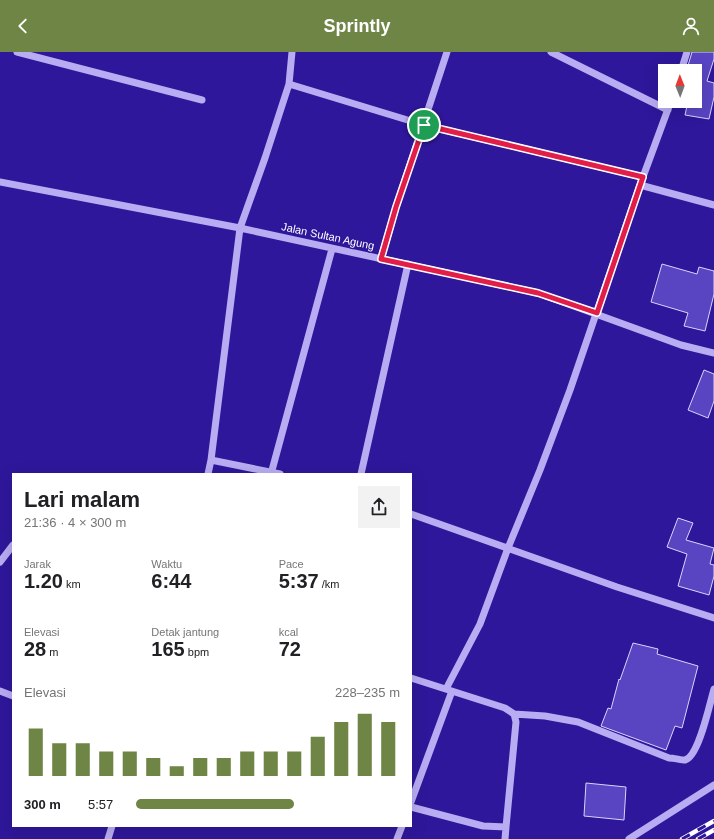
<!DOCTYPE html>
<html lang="id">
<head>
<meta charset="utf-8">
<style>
	body { margin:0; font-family:Arial,sans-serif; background:#f2f2f2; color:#202124; height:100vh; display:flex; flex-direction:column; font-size:15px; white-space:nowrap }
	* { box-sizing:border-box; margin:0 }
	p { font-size:13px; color:#757577 }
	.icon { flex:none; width:22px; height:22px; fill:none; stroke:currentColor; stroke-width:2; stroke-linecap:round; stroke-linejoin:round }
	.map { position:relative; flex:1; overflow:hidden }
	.details { position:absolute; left:12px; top:421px; width:400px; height:354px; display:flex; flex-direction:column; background:#fff; border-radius:0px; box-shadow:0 4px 16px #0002 }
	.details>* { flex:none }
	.needle { width:26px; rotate:359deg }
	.tools { position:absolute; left:658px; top:12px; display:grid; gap:8px }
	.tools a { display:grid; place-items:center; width:44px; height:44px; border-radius:0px; background:#fff; box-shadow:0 4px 16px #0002; font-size:20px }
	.pin { position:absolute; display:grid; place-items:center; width:34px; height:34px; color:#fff; margin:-17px; border:2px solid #fff; border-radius:50%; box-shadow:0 1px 4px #0007 }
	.round { display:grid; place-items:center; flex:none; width:42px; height:42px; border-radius:0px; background:#f2f2f2 }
	.overview { display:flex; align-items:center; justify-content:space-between; height:68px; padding:0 12px }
	h1 { font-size:22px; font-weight:600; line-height:30px }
	.metrics { display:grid; grid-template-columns:repeat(3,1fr); gap:6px; height:68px; padding:4px 12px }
	.metrics div { display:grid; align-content:center }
	.metrics b { font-size:20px; font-weight:600 }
	.metrics small { font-size:11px; font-weight:400 }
	.metrics p { font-size:11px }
	.chart { height:112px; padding:8px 12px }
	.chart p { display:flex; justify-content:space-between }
	.chart svg { width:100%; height:72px; margin-top:4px; stroke:#6f8545; stroke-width:6 }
	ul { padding:0 12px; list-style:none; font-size:13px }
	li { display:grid; grid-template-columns:64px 48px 1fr; align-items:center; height:30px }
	li i { height:10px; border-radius:5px; background:#6f8545 }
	header { display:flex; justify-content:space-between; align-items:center; height:52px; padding:0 12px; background:#6f8545; color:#fff; font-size:18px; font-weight:600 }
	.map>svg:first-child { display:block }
	.building { fill:#5944c2; stroke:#dad4fc }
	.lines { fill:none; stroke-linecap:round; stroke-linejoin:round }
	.minor { stroke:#b8acf2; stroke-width:7 }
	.rail-casing { stroke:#fff; stroke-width:4.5 }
	.rail { stroke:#2e179a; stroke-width:3; stroke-dasharray:9; stroke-linecap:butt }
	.route-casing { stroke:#fff; stroke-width:8 }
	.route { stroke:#e11d48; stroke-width:5 }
	.labels { text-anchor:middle; stroke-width:3; stroke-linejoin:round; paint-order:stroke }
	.street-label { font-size:11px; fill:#fff; stroke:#2e179a }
</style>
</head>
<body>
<header><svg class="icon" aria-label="back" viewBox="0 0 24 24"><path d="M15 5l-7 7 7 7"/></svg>Sprintly<svg class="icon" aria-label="person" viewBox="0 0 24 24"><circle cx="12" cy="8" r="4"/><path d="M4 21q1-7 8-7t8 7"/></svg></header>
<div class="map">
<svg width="714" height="787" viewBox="0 0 714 787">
	<rect width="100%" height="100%" fill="#2e179a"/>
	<path class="building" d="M692,0H714V7L707,29L714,31V45L709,67L685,63L688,49H695V19L687,17Z
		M662,212L697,222L699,215L714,219V242L705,279L684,274L688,261L651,250Z
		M704,318L714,322V349L708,366L688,358Z
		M678,466L693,471L686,488L714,496L710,512L714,513V524L709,543L678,534L687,502L667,495Z
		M633,591L658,597L657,602L698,614L682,676L675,674L666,698L601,674L608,656L611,657L619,627L620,628Z
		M586,731L626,735L624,768L584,764Z"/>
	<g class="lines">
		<path class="minor" d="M17,0L202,48
			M551,0L668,58
			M681,19L687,0
			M289,32L424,73L643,125
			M0,130L240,176L538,241L681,293L714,301
			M640,133L714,153
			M381,207L396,155L447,0
			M211,408L280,422
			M208,422L211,408L240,176L265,106L289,32L292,0
			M271,422L332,197
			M361,422L408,212
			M411,462L617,535L714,566
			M0,510L13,493
			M411,626L505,656L514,662L516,670L506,775L483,774L411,755
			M446,637L480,572L508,496L540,418L570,338L640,133L671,49
			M0,639L13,644
			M514,662L545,664L578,670L669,706C674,706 681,708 685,708C699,705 710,650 714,637
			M411,750L452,639
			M108,787L112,774
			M397,787L402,774
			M505,787L506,775
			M629,787L714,733"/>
		<g class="rail-casing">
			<path id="rail" d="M682,787L714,769
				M698,787L714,778"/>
		</g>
		<use href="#rail" class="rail"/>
	</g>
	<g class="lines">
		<g class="route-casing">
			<path id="route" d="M424,73L643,125L597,261L538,241L381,207L396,155Z"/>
		</g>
		<use href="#route" class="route"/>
	</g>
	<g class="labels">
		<g class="street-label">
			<text transform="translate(328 184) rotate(12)" y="4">Jalan Sultan Agung</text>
		</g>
	</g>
</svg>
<div class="tools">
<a><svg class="needle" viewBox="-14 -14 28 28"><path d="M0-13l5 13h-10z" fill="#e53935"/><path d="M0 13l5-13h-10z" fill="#757577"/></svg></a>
</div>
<div class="pin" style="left:424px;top:73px;background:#1e9e55"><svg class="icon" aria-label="arrive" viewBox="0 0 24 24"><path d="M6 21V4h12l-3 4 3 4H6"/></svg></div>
<section class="details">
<div class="overview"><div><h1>Lari malam</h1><p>21:36 · 4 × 300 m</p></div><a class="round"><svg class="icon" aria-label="share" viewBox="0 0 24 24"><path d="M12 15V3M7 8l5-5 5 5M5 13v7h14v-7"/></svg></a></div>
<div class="metrics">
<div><p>Jarak</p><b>1.20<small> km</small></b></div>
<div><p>Waktu</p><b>6:44</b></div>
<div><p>Pace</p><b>5:37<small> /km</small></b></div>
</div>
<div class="metrics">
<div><p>Elevasi</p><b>28<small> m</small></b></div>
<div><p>Detak jantung</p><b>165<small> bpm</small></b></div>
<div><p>kcal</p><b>72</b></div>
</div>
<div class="chart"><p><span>Elevasi</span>228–235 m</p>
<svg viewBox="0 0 160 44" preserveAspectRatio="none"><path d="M5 44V15M15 44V24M25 44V24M35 44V29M45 44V29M55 44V33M65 44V38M75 44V33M85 44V33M95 44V29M105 44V29M115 44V29M125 44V20M135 44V11M145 44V6M155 44V11"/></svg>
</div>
<ul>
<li><b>300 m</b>5:57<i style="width:60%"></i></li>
</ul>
</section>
</div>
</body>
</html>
